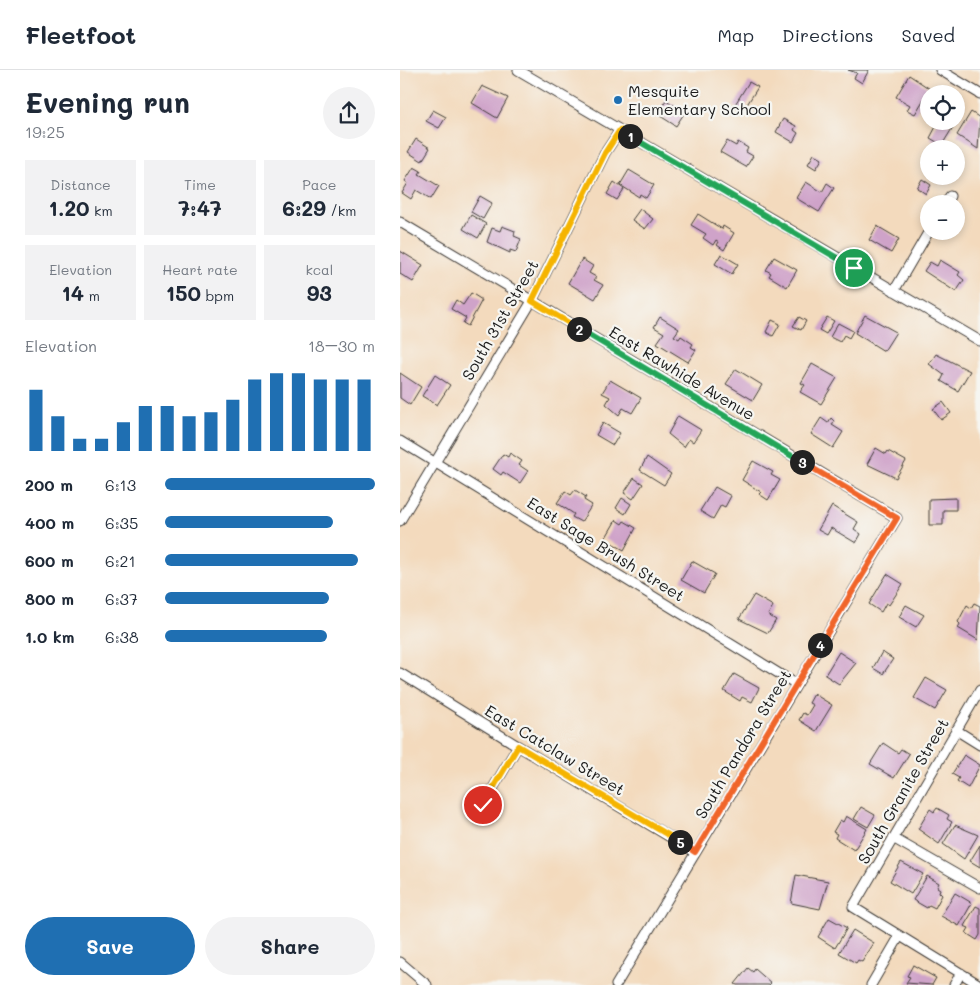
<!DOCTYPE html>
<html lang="en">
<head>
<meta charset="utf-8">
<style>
	body { margin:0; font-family:Mali,sans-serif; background:#f2f2f3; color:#1f2937; height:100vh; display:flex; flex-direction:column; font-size:19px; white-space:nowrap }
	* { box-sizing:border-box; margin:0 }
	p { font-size:16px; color:#747a83 }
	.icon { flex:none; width:28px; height:28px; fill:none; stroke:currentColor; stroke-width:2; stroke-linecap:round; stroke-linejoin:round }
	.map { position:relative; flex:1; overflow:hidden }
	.drawer { display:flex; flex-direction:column; background:#fff; width:400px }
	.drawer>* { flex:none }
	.tools { position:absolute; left:520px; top:15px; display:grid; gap:10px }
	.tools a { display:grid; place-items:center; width:45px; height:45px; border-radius:50%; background:#fff; box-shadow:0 2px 8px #0003; font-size:25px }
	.pin { position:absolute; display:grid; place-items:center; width:42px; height:42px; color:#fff; margin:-21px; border:2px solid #fff; border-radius:50%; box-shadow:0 1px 5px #0007 }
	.km { position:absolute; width:25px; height:25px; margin:-12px; border-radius:50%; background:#222; color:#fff; font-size:14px; line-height:25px; text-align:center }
	.round { display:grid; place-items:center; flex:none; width:52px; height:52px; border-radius:26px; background:#f2f2f3 }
	.headline { display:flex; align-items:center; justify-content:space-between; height:85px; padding:0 25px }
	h1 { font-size:28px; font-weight:700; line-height:38px }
	.stats { display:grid; grid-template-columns:repeat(3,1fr); gap:8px; height:85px; padding:5px 25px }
	.stats div { display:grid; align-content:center; border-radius:0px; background:#f2f2f3; text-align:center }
	.stats b { font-size:21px; font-weight:700 }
	.stats small { font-size:14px; font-weight:400 }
	.stats p { font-size:14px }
	.chart { height:140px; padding:10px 25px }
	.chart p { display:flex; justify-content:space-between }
	.chart svg { width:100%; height:90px; margin-top:5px; stroke:#1f6fb2; stroke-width:6 }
	.button { display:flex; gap:10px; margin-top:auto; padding:10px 25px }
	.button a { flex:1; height:58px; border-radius:30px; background:#1f6fb2; color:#fff; font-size:20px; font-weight:700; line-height:58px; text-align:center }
	.button a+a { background:#f2f2f3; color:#1f2937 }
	ul { padding:0 25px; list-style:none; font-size:16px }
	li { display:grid; grid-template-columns:80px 60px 1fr; align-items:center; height:38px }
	li i { height:12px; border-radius:6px; background:#1f6fb2 }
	header { display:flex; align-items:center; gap:30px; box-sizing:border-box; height:70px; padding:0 25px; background:#fff; border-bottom:1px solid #e0e1e3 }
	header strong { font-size:24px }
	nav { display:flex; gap:28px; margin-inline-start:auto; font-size:18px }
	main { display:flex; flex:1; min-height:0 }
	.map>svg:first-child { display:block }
	.building { fill:#cfa3c9 }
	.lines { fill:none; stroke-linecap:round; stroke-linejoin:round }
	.street-casing { stroke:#3c3834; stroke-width:11 }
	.street { stroke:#fff; stroke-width:9 }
	.split-1-casing { stroke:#fff; stroke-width:10 }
	.split-2-casing { stroke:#fff; stroke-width:10 }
	.split-3-casing { stroke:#fff; stroke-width:10 }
	.split-4-casing { stroke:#fff; stroke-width:10 }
	.split-5-casing { stroke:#fff; stroke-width:10 }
	.split-6-casing { stroke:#fff; stroke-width:10 }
	.split-1 { stroke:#22a559; stroke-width:6 }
	.split-2 { stroke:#f5b400; stroke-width:6 }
	.split-3 { stroke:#22a559; stroke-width:6 }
	.split-4 { stroke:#f0652b; stroke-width:6 }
	.split-5 { stroke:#f0652b; stroke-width:6 }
	.split-6 { stroke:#f5b400; stroke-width:6 }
	.poi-dot { fill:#1f6fb2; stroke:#f6f6f2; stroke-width:2 }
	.labels { text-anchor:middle; stroke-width:4.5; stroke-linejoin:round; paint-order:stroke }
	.poi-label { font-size:16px; fill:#1c1c1c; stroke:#f6f6f2; text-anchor:start }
	.street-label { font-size:16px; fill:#1c1c1c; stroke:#f6f6f2 }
</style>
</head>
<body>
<header>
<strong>Fleetfoot</strong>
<nav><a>Map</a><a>Directions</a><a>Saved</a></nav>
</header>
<main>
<section class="drawer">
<div class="headline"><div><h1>Evening run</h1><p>19:25</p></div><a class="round"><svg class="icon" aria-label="share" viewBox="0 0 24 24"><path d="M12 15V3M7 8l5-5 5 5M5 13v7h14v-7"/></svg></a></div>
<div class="stats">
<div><p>Distance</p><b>1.20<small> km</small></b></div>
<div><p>Time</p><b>7:47</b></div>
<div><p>Pace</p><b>6:29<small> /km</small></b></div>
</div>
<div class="stats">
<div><p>Elevation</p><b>14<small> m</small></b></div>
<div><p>Heart rate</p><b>150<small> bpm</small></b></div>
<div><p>kcal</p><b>93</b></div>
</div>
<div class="chart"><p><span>Elevation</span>18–30 m</p>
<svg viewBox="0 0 160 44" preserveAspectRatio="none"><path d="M5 44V14M15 44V27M25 44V38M35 44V38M45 44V30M55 44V22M65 44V22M75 44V27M85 44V25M95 44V19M105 44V9M115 44V6M125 44V6M135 44V9M145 44V9M155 44V9"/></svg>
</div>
<ul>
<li><b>200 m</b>6:13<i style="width:100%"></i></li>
<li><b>400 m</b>6:35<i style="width:80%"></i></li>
<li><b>600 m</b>6:21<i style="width:92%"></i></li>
<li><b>800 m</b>6:37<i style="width:78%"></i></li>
<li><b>1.0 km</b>6:38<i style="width:77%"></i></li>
</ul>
<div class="button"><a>Save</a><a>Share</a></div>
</section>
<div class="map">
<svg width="580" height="915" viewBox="0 0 580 915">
	<rect width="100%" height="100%" fill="#f6f6f2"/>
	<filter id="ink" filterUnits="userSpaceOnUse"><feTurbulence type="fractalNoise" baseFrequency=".02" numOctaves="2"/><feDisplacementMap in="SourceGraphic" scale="10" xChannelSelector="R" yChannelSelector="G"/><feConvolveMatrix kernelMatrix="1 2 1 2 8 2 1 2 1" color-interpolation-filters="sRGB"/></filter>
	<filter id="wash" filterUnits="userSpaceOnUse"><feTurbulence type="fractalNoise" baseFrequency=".0096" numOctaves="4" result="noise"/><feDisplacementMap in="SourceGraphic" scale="20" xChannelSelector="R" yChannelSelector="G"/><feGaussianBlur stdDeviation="1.12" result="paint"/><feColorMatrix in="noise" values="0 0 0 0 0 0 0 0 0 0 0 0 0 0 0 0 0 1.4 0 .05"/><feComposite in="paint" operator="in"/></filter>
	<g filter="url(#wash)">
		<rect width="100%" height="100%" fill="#f3dabd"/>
		<g id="blocks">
			<path class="building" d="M448,0H469L462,13L454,8L457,3Z
				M509,5L530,19L515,44L507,40L510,35L496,27Z
				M349,12L358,17L343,41L334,36Z
				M82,16L108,28L97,48L72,33Z
				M266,30L285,42L276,56L257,44Z
				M33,40L46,47L39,58L26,51Z
				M571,42L580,48L578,79L557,65Z
				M383,49L396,56L394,60L398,63L393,72L376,62Z
				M539,51L553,57L542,75L530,68Z
				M16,69L30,78L22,91L8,82Z
				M327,71L336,76L338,72L348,78L346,82L353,86L346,97L320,82Z
				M414,84L422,89L416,99L408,94Z
				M14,97L21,101L19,104L39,116L31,129L16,120L11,129L2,123L8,113L5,111Z
				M229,100L254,115L246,128L240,124L239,127L220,115Z
				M522,109L531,115L526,124L517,118Z
				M214,112L224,119L217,130L207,124Z
				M406,112L422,122L427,113L434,118L419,142L396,128Z
				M80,126L92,133L83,149L71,142Z
				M240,139L253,149L245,159L232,150Z
				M298,144L322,159L323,156L334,163L324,180L317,175L319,172L316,170L313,175L303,168L306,164L291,155Z
				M71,145L86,154L78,168L63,159Z
				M102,156L115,161L114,166L121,169L116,182L110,180V183L87,172L92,158L100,161Z
				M477,156L499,169L491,183L469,170Z
				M0,181L23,195L13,212L0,204Z
				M321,184L338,194L332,204L315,194Z
				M374,187L397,200L387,217L369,206L371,203L366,200Z
				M182,189L193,196L189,203L196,207L194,210L203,215L195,229L168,213Z
				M540,190L560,202L558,205L564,210L556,222L524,201L530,192L537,196Z
				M71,223L82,230L68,256L63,253L66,248L51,239L56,230L63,235Z
				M465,245L496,262L484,281L455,263Z
				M260,247L279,259L274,266L279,269L281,266L293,274L291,277L296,280L288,292L257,273L264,263L254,257Z
				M399,247L406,251L401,260L393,256Z
				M427,247L434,251L426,264L419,260Z
				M372,250L380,254L373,266L366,262Z
				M438,253L453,261L449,268L444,265L440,272L430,267Z
				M536,284L570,301L558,321L541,311L544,305L529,294Z
				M412,294L437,308L421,334L400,322L405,315L401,313Z
				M336,299L362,315L353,330L326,314Z
				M0,303L21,317L10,335L0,328Z
				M35,305L50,315L37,335L22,326Z
				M210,310L241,328L232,343L223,338L219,345L206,334L210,327L202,323Z
				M543,332L551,343L541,350L533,339Z
				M278,346L301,360L293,372L289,369L284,377L268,364Z
				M421,348L428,353L431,348L434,351L432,355L443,362L433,378L411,364Z
				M203,353L220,363L213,375L196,365Z
				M476,378L486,384L488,381L506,391L496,408L467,394Z
				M110,383L122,391L119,395L128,401L120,413L103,402L101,405L93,399L103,384L108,387Z
				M247,387L271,404L264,415L240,400Z
				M353,391L373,402L371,405L380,410L368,430L359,424L361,422L342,410Z
				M234,408L243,414L233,429L224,423Z
				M315,417L331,426L325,437L321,435L313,449L300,441Z
				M175,420L186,427L184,430L192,435L181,452L172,447L174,444L157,433L165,421L171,425Z
				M222,428L231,434L225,444L216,438Z
				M556,428V440H543V455H529V429Z
				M432,436L458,452L454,459L461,464L456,473L431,458L427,465L418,460Z
				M216,450L222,454L224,451L236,458L224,480L205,469Z
				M292,491L315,504L304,523L281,510Z
				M487,504L503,514L489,535L486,533L481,542L469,534Z
				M354,525L373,536L368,545L376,550L368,563L339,549Z
				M574,533L580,536L578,570L558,558L560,554L558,552L567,535L571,538Z
				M506,535L524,545L516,557L499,547Z
				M439,582L456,593L439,614L425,605Z
				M482,582L493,589L483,604L473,598Z
				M334,604L359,618L352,632L342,627L340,631L324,621Z
				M526,608L547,620L535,640L514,628Z
				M414,624L432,635L416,661L399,650L403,643L407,645L413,635L409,633Z
				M483,673L498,683L501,679L509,684L494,708L470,694Z
				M564,685L580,695L568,718L557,711L559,708L552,704Z
				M461,737L475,745L468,757L454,749Z
				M537,738L549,745L547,749L552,752L539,774L518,759L530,739L534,742Z
				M446,746L467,759L454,780L435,768L437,764L433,762L440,750L443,752Z
				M555,755L578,765L564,789L543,774Z
				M580,775V797L570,791Z
				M501,792L523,804L511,824L490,811Z
				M396,805L428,811L420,839L391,833Z
				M527,806L539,813L537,817L540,819L539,822L542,825L535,838L529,835L527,838L513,830Z
				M555,823L572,833L559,856L541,846Z
				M576,836L580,838V865L577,870L566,863L569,858L564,856Z
				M429,848L447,858L435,878L418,867Z
				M453,860L474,873L462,892L458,890L456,893L439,883Z
				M513,895L536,908L532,915L506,913L510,907L507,906Z
				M348,898L353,902L355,899L371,913L369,915H337L335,914Z"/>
		</g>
	</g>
	<g filter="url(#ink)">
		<use href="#blocks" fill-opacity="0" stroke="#3c3834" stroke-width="1"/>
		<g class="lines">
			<g class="street-casing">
				<path id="street" d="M118,0L580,271
					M540,0L580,24
					M545,134L550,126
					M0,152L497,448L216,915
					M494,221L529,161
					M0,371L396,614
					M0,451L132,231L205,83L220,60
					M0,603L118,676L295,782
					M580,620L453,837L580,915
					M556,660L580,675
					M83,735L118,676
					M493,768L580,818
					M0,892L27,915
					M471,915L499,867
					M554,915L561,903"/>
			</g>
			<use href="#street" class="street"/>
		</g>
	</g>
	<g class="lines" filter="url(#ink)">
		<g class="split-1-casing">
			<path id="split-1" d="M230,66L454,198"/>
		</g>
		<g class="split-2-casing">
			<path id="split-2" d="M179,259L132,231L205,83L220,60L230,66"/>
		</g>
		<g class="split-3-casing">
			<path id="split-3" d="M179,259L402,392"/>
		</g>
		<g class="split-4-casing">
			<path id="split-4" d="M402,392L497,448L420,575"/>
		</g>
		<g class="split-5-casing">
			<path id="split-5" d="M280,772L295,782L420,575"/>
		</g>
		<g class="split-6-casing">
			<path id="split-6" d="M83,735L118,676L280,772"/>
		</g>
		<use href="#split-1" class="split-1"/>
		<use href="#split-2" class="split-2"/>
		<use href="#split-3" class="split-3"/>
		<use href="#split-4" class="split-4"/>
		<use href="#split-5" class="split-5"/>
		<use href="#split-6" class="split-6"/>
	</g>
	<circle class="poi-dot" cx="218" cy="30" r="5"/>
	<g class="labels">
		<g class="poi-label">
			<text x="228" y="27">Mesquite<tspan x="228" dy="18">Elementary School</tspan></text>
		</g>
		<g class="street-label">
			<text transform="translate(100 250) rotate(-60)" y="6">South 31st Street</text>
			<text transform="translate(282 303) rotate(31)" y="6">East Rawhide Avenue</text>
			<text transform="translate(206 479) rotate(32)" y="6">East Sage Brush Street</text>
			<text transform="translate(343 674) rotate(-59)" y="6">South Pandora Street</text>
			<text transform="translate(155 680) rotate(31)" y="6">East Catclaw Street</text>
			<text transform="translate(503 721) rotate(-60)" y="6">South Granite Street</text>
		</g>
	</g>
</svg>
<div class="tools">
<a><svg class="icon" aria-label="locate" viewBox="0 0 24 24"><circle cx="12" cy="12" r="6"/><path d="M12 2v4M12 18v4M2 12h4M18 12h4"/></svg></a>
<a>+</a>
<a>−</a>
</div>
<div class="pin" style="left:454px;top:198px;background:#1e9e55"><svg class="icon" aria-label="arrive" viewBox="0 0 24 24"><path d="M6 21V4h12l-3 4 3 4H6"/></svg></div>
<div class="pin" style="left:83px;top:735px;background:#d93025"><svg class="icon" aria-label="check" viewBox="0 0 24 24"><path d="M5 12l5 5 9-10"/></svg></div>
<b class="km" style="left:230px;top:66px">1</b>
<b class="km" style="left:179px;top:259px">2</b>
<b class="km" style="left:402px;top:392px">3</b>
<b class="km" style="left:420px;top:575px">4</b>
<b class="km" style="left:280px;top:772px">5</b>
</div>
</main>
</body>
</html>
